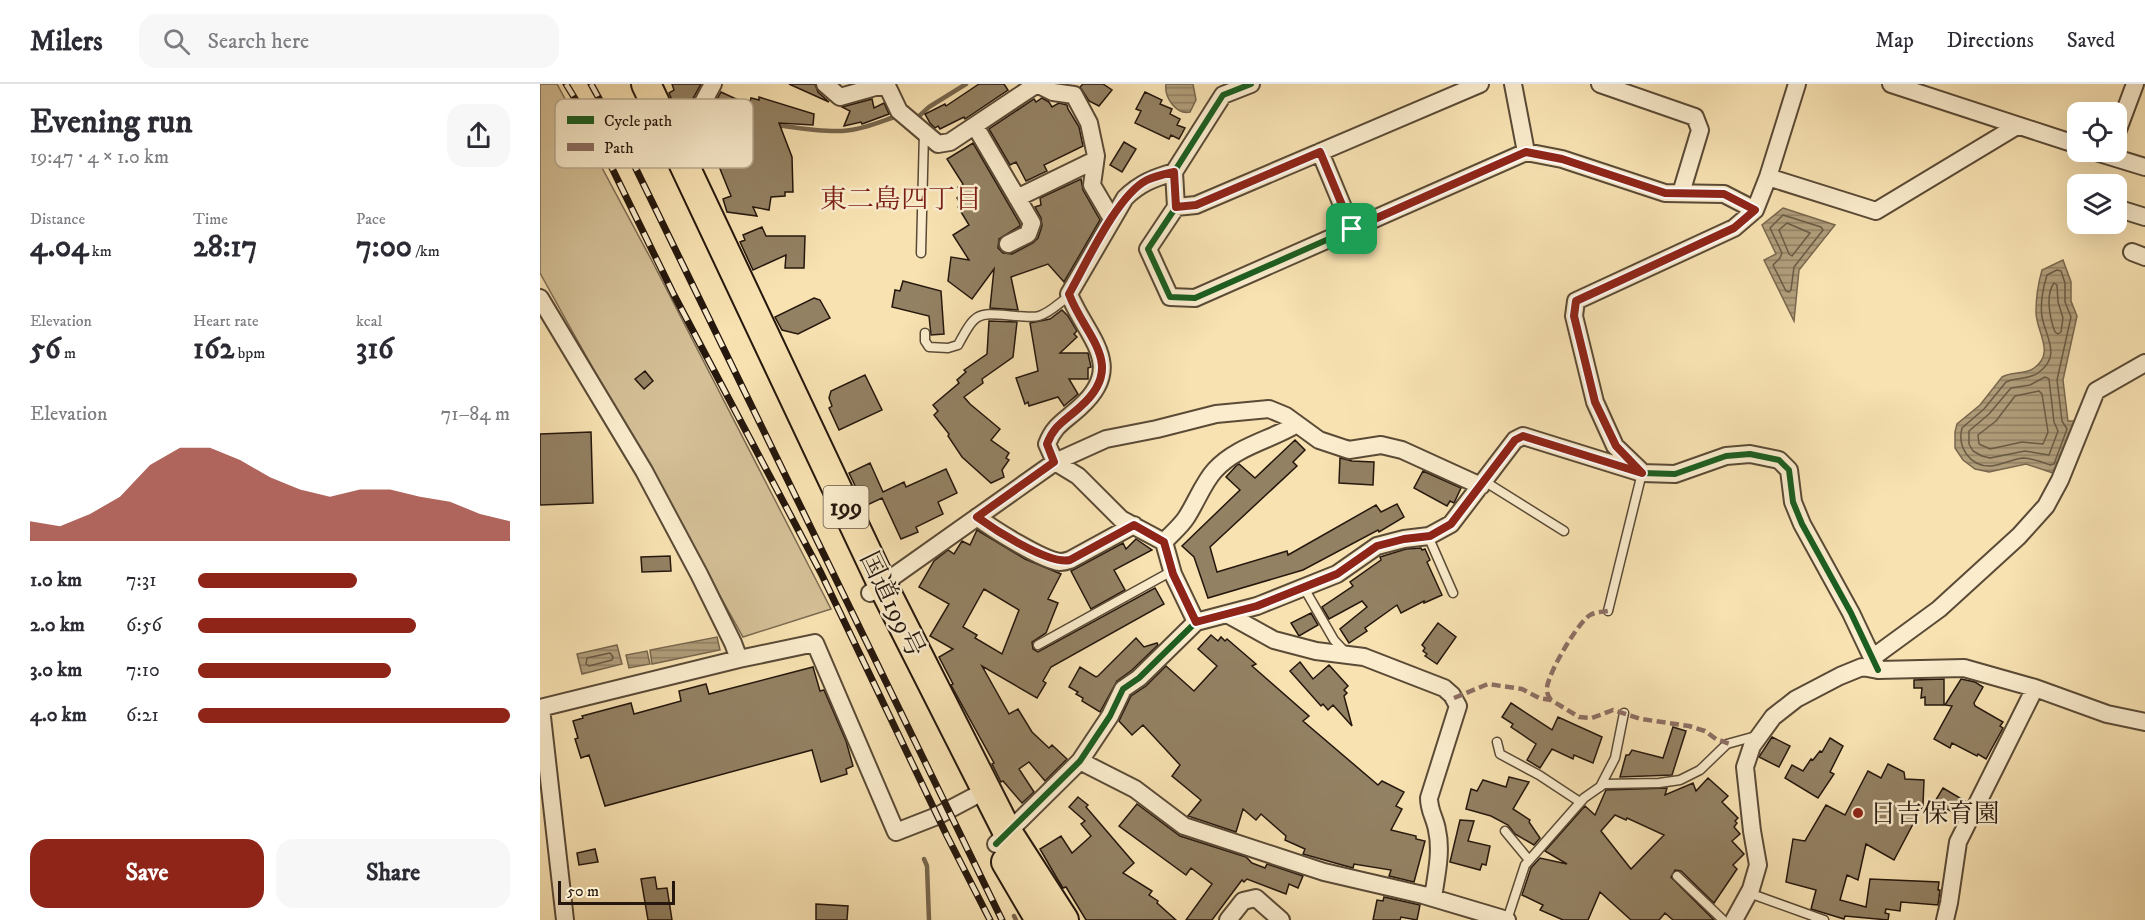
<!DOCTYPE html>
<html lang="en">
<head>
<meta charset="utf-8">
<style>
	body { margin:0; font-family:"IM FELL DW Pica","Noto Serif JP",serif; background:#f7f7f7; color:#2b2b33; height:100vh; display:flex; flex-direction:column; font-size:22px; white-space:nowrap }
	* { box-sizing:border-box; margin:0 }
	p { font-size:20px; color:#7c7c81 }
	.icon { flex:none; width:33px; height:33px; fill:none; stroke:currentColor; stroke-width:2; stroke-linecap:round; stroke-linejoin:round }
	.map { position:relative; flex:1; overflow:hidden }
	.sheet { display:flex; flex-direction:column; background:#fff; width:540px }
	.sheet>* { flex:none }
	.tools { position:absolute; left:1527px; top:18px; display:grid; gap:12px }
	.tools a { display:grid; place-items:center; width:60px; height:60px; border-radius:12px; background:#fff; box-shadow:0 6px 24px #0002; font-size:30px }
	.scale { position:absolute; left:18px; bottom:15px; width:117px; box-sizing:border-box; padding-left:6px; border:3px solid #25170d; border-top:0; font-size:16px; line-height:21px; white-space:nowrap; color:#25170d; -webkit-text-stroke:4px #faeccd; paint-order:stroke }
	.pin { position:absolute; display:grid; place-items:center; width:51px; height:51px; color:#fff; margin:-26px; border-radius:12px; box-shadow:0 3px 9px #0006 }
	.round { display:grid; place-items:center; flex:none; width:63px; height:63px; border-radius:18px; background:#f7f7f7 }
	.headline { display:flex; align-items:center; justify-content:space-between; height:102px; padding:0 30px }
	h1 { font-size:33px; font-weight:700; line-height:45px }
	.stats { display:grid; grid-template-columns:repeat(3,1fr); gap:9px; height:102px; padding:6px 30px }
	.stats div { display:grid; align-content:center }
	.stats b { font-size:30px; font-weight:700 }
	.stats small { font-size:16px; font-weight:400 }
	.stats p { font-size:16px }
	.chart { height:168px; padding:12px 30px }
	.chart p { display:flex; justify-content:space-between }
	.chart svg { width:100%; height:108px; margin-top:6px; fill:#8f2418; opacity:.7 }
	.action { display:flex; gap:12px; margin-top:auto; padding:12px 30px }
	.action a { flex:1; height:69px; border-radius:18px; background:#8f2418; color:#fff; font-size:24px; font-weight:700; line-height:69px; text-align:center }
	.action a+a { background:#f7f7f7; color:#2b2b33 }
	ul { padding:0 30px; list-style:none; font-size:20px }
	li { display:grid; grid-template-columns:96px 72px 1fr; align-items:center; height:45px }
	li i { height:15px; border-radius:8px; background:#8f2418 }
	header { display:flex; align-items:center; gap:36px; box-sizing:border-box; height:84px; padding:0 30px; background:#fff; border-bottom:2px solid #e1e1e2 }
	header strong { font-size:28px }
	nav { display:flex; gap:33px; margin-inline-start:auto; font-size:21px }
	.search { width:420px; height:54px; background:#f7f7f7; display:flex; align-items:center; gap:15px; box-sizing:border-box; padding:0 21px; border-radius:18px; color:#7c7c81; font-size:22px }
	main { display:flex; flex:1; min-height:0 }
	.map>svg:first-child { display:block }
	.green { fill:#d4bf96; stroke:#7c6b52; stroke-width:1.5 }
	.water { fill:url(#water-rules); stroke:#78674e; stroke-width:1.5 }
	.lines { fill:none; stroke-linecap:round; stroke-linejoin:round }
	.shore { stroke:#6a5a44; stroke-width:1.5 }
	.stream { stroke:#78674e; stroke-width:4.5 }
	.building { fill:#938163; stroke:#25170d; stroke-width:1.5; fill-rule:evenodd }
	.lane-casing { stroke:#5a4a36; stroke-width:11 }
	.street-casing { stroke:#5a4a36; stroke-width:20 }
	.highway-casing { stroke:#25170d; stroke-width:32 }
	.lane { stroke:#faeccd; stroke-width:8 }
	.street { stroke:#faeccd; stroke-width:16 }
	.highway { stroke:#f8e2b2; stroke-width:28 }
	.rail-casing { stroke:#25170d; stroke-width:7 }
	.rail { stroke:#faeccd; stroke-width:4.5; stroke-dasharray:14; stroke-linecap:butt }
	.quiet { stroke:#8d6e63; stroke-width:4.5; stroke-dasharray:9 4.5; stroke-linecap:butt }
	.cycleway-casing { stroke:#faeccd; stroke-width:10 }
	.cycleway { stroke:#1b5e20; stroke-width:6 }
	.route-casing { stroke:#fff; stroke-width:12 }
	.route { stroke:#8f2418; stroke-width:8 }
	.poi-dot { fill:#8f2418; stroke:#faeccd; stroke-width:2 }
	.labels { text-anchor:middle; stroke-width:5; stroke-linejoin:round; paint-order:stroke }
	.shield { fill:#faeccd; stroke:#655747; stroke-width:1.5 }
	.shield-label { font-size:24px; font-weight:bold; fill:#25170d }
	.street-label { font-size:26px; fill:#25170d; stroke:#faeccd }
	.poi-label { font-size:26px; fill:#25170d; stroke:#faeccd; text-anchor:start }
	.neighbourhood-label { font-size:27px; fill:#7a1f14; stroke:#faeccd }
	.key { fill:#faeccd; stroke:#baac93; stroke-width:1.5 }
	.key-label { font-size:16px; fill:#25170d }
</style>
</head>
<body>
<header>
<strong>Milers</strong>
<div class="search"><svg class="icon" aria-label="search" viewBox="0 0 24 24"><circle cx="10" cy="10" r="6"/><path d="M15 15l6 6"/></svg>Search here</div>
<nav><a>Map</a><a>Directions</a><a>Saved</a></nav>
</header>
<main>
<section class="sheet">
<div class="headline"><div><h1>Evening run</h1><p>19:47 · 4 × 1.0 km</p></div><a class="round"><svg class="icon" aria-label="share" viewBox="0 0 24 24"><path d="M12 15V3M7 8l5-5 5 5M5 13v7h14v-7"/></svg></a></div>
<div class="stats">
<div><p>Distance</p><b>4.04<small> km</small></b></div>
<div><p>Time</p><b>28:17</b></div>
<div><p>Pace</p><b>7:00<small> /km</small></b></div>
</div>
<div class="stats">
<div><p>Elevation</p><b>56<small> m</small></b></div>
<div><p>Heart rate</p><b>162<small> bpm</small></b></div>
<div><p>kcal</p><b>316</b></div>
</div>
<div class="chart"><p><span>Elevation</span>71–84 m</p>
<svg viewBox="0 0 160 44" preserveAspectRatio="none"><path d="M0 44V36L10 38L20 33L30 26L40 13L50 6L60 6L70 11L80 18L90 23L100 26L110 23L120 23L130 26L140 28L150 33L160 36V44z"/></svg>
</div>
<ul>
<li><b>1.0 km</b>7:31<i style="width:51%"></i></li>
<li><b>2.0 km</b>6:56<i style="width:70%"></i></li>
<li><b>3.0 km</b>7:10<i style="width:62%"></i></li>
<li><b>4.0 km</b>6:21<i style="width:100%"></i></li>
</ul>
<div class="action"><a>Save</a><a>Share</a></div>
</section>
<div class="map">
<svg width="1605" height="836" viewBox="0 0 1605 836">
	<defs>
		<pattern id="water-rules" width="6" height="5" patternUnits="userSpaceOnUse" patternTransform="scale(1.5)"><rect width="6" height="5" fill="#b09d7a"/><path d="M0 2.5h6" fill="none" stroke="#8f7f62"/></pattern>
	</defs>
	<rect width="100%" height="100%" fill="#f8e2b2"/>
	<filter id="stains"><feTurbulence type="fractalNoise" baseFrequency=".00333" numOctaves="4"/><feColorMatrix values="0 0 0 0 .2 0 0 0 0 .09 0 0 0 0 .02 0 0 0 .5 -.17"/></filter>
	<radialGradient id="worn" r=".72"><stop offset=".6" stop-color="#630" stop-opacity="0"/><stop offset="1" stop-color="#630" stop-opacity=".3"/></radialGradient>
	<path class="green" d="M0,0H17L112,177L291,525L203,553L26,236L0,189Z"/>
	<path class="water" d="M626,0H653L656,16L650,28C636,31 624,13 626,0Z
		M1243,124L1295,141L1259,186L1254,237L1224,176L1236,170L1222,141Z
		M1523,176L1531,198V217L1537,232L1523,296L1528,337H1537L1516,390L1486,380L1449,388L1435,385L1423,376L1415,364V348L1417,340L1440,321L1462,293C1472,287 1484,291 1494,284C1516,269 1496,248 1496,228C1496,214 1498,200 1502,186Z
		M177,553L180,566L112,580L110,566Z
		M77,561L82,580L42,590L37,570Z
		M107,567L110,580L89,584L86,571Z"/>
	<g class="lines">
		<path class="shore" d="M1243,131L1281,143L1283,146L1254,183L1251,206L1249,208L1246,207L1233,181L1240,174L1242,169L1230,144Z
			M1247,139L1270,149L1252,172L1249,170L1239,146Z
			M1517,186L1521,187L1525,199V218L1531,233L1517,296L1522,337L1527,345L1514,380L1510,381C1502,378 1492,374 1483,374C1472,375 1462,381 1451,382C1430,383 1417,363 1422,344L1444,325L1466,298C1476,293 1488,296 1498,289C1522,272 1506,254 1502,233C1500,219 1503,204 1507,191Z
			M1514,199L1517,201L1518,218L1523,234L1521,248L1518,250L1515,248C1510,235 1505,211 1514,199Z
			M1505,293L1509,295L1514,338L1518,347L1509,371L1485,367L1450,374L1442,372L1433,367L1429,360V347L1449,330L1471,304L1490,301Z
			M1499,307L1502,310L1508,348L1503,360L1482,358L1450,365L1439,360L1438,351L1456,337L1475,312Z
			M70,569L73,573L72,576L49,582L46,580L47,574Z"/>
		<path class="stream" d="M377,34L389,23L426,0
			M236,41C258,44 280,48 302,47C321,46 339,38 357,32
			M384,775L387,782L389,836
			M474,832L476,836"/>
	</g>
	<path class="building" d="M132,0H161L145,29L140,34L129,9L134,6Z
		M249,0H275L278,8L289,18Z
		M439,0H464L468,6L425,35L424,33L400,45L398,42L395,44L390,39L385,30L405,20L406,22Z
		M543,0H563L572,6L559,22L549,17L540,3Z
		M181,8L209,21L211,14L219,16V13L274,30L273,41L239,39L252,73L253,108H245V112L231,113L229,126L213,123L217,132L187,128L183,115L191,112L176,75L162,81L151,56L178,43L165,37Z
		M605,8L622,16L620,20L632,25L630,30L640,35L637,41L645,44L639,55L631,51L629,55L595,39L601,27L596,25Z
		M502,14L509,18L512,23L519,19L527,21L528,25L539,43L543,62L504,81L507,87L486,97L476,78L470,81L449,45L494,15L496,18Z
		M332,15L334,24L344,19L349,30L322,40L321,38L304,42L310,27L302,23Z
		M584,58L596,65L582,88L570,81Z
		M433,59L480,140V142L459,155L458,164L463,169L472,170L493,159L498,154L502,142L501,134L495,123L501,121L500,114L541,95L543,106L560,136L524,198L508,180L471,193L478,226L450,224L454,185L432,215L408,197L411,173L429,176L413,151L429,141L418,123L421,121L417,114L422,110L418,103L423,100L407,75Z
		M222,143L226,152H265L264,184H245L246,171L213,186L200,158L205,156L203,151Z
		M363,197L401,207L404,250L391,251L389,232L352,223L355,206L360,207Z
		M274,214L280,216L290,234L258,250L242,246L235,233Z
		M522,226L528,232L537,247L534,250L537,253L520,269H548L551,283L548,284V295H529L538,310L524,322L518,313L489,322L488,318L485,320L476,294L498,287L490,239L510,235Z
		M449,237L477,238L473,273L442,295L443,299L424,313L430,320L460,345L451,356L469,369L466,374L469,376L462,386L464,393L451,399L422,373L408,352L409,350L394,331L398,327L393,321L419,299L417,296L426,288L424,286L447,270Z
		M105,287L113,297L104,305L95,295Z
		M325,291L342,326L299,346L289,324L292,322L289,314L291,307Z
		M51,348L53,419L0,421V350Z
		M755,356L765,366L753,378L757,382L670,463L677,488L747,467L748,471L836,421L841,428L857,420L864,433L839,448L838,446L763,486L668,514L654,473L642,462L700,406L686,393L696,382L699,380L715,394Z
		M800,374L812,377L834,378L833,401L799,399Z
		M330,379L343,408L364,398L366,403L406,385L417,409L398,418L403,430L376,443L378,448L361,455L342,414L325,422L309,389Z
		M883,387L921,404L914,419L910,417L907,422L874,404Z
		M437,446L485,475L521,490L508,515L518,519L506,549L492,558L493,565L498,568L615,504L624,520L511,583L503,597L506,599L497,614L442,582L469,630L478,625L492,648L509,664L512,661L527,675L505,697L489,678L479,685L494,708L482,719L463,697L461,698L452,680L454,679L411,601L413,600L399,573L413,565L390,552L409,520L379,503L394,477L408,466L414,470L422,457L430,461ZM444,505L479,526L462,570L435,554L437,551L423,543Z
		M596,455L612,466L574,486L585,506L551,525L531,487L583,459L586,465Z
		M881,464L882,466L885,465L890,476L887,478L902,511L884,519V517L861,529L857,521L825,544L827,547L809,559L800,545L827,523L822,517L789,535L782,523L813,502L810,498L841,476L840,473L866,465Z
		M130,472L131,487L102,488L101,473Z
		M771,529L778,541L759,552L751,539Z
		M898,539L916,553L897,580L885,572L887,570L883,567L885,564L882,561Z
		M671,551L678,557L681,553L685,557L687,555L716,580L712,582L769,632L763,637L838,701L842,697L864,708L856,722L862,725L851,746L876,752V755L885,757L874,798L849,792L851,786L814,780L813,784L763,770L765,765L745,756L746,752L721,730L716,736L703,725L696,748L648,732L661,716L632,692L640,681L603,641L592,651L579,637L591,612L606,602L626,582L654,607L677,582L658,565Z
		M596,554L604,563L617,559L618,561L592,586L577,597L560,628L542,617L543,614L536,610L538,608L529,603L540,583L556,593L558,592Z
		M760,578L773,595L789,581L808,602L804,606L807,609L804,612L812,642L793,621L788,626L783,620L781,622L750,587Z
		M273,583L280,607L284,606L306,657L313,682L306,685L307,690L281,698L272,666L65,722L49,671L41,674L35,655L38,654L33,637L43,634L42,632L91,619L94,630L141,617L139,607L166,600L169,610Z
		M1404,595V621H1385V613L1381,614L1382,604H1374V596Z
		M1421,595L1435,598L1443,603L1434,619L1435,622L1463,638L1460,642L1463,644L1446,675L1438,670L1437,672L1412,659L1410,664L1394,655L1412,622L1405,621Z
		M971,619L1012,646L1018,633L1062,653L1053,679L1034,671L1033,675L1012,665L1000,684L987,676L996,660L971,643L973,640L962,633Z
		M1133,643L1146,647L1132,691L1080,693L1086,671H1089L1092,666L1123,674Z
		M1232,653L1250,662L1239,683L1219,673Z
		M1290,654L1303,662L1290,688L1294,690L1278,714L1245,694L1252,681L1263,687L1271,675L1273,676L1280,667L1282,668Z
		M1348,680L1364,688L1365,695L1384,696L1383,721L1354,776L1326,760L1318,796L1307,791L1300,816L1326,823L1330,795L1399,798L1398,806H1400L1398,821L1361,818L1360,827L1346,825L1345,829L1349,830L1348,836L1305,832L1304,835L1271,825L1276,806L1246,798L1253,755L1265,757L1286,721L1305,731L1328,687L1341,694Z
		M969,693L989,698L973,725L990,736L989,738L1000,754L994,761L975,750L968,741L951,732L926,725L931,705L937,707L943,696L966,703Z
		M1168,694L1188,712L1182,718L1198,734L1195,737L1197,739L1194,743L1200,750L1192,757L1204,770L1193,781L1197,785L1174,819L1141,787L1135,786L1131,793L1174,836H1133L1125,829L1119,836H1091L1060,808L1048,836H1023L1000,826L1003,821L982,811L991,784L1000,774L1027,780L1005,767L1045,722L1055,731L1066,706L1127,704L1125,711L1153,699L1156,707ZM1075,731L1086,736L1087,734L1124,751L1091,785L1061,747Z
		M1403,704L1425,717L1417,730L1394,719Z
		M538,713L548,721L546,723L594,779L583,789L612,807L609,811L618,817L617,819L636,836H546L526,803L523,804L518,796L500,765L521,752L532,769L551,752L541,740L545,737L529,723Z
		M597,720L640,752L706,773L712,779L725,784L727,780L763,792L758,804L749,800L746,810L707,795L704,798L702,796L672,836H646L672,800L651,784L646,791L579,742Z
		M920,736L934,737L928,757L950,762L946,781L942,780L940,786L910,778Z
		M55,765L58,778L39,781L37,769Z
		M115,793L117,805L127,804L132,836H108L101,795Z
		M844,813L880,821L877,836L861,833L860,836H833L837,816L843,817Z
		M276,820L308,822L307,836H276Z"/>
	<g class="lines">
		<g class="lane-casing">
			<path id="lane" d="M381,169L384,48
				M385,249V257L389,263L408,264L418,261C437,226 437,229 476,232C484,232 492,234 499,232C512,228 519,218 530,212
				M944,397L1024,447
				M888,452L913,509
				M764,504L794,556L806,569
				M1068,527L1102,389
				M498,561L632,487
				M957,658L960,670L999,691L1040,718
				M1060,703L1075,674L1084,629
				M965,747L989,776
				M1137,792L1183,836
				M1209,809L1284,836
				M967,836L985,781L1044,714L1064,700L1119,699L1140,696L1160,686L1187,660L1216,652"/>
		</g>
		<g class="street-casing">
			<path id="street" d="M285,0L300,13L339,2L348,4L359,27L398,60L410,58L497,0
				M497,0L513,8L534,11L549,39L556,72L552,101L572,135
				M711,0L683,11L634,88L636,123L608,165L630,213L655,214L986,68L1022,75L1125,109L1184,110L1215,126
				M973,0L986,68
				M1060,0L1155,33L1160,46L1141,109
				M1351,0L1538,61
				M435,42L492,139L488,150L468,160
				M1576,51L1595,0
				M780,68L812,145
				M1556,68L1605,83
				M119,71L154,35L173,0
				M634,88C614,94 600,99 585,114L529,210C546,253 587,281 540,323C525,337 514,341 507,360L515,378L538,392L581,435L624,458L633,490L656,538
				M1228,93L1336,127L1477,42
				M477,114L555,76
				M636,123L656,121L940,0
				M1576,124L1605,133
				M1592,168L1605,173
				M0,214L104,387L159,490L193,559L199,575
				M1100,386L1075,362L1055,318L1034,232L1036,217L1194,144L1215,126L1228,93L1257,0
				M437,433C453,445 502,476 520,478C523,478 527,477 530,476L594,441
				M624,458C631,450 640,443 646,434C656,419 663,399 675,386C697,362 731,356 757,340
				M330,509L515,378L566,355L617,345L676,330L729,325L746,332L779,356L809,366L841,361L862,366L941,402
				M687,530L734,556L776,567L824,573L904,604L912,611L918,622L889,714C889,727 895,734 897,746C902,768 896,792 893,814
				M1332,574L1399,525L1479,452L1506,422L1520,396L1556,307L1605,279
				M0,624L199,575L275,559L356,748L397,732L433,713
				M1,624L25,836
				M540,677L595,705L644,742L784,788L883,811L967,836
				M456,760L540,677L570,632L583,605L599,594L656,538L717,522L797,490L837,462L864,455L889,452L911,440L975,356L983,352L1102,389L1135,390L1186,372L1210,370L1239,376L1249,386L1253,418L1262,440L1311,529L1338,586
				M688,836L703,817L716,814L741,836
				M1194,836L1211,805L1218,781L1212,747L1205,683L1212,662L1233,633L1256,615L1300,592L1322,583L1338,586L1424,584L1495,604L1567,630L1605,638
				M1405,836L1409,819L1418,758L1495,604"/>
		</g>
		<g class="highway-casing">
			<path id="highway" d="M106,0L342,500L468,749L524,836
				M466,778L500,836"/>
		</g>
		<use href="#lane" class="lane"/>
		<use href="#street" class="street"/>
		<use href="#highway" class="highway"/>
		<g class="rail-casing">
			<path id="rail" d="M26,0L51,41L134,211L281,489L407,752L450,836
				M51,0L81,54L462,836"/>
		</g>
		<use href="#rail" class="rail"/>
		<path class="quiet" d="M914,614L948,600L982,605L999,614L1011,616L1039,633L1052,634L1073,626L1101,635L1149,642L1165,647L1176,655L1190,660
			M1011,616C1008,612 1006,607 1007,603C1010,586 1037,540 1050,531C1056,528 1062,528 1068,527"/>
		<g class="cycleway-casing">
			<path id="cycleway" d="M711,0L683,11L634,88L636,123L608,165L630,213L655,214L986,68L1022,75L1125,109L1184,110L1215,126
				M456,760L540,677L570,632L583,605L599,594L656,538L717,522L797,490L837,462L864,455L889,452L911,440L975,356L983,352L1102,389L1135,390L1186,372L1210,370L1239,376L1249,386L1253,418L1262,440L1311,529L1338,586"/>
		</g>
		<use href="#cycleway" class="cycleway"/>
	</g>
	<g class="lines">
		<g class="route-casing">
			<path id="route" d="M780,68L812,145L986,68L1022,75L1125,109L1184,110L1215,126L1194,144L1036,217L1034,232L1055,318L1076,362L1102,389L983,352L975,356L911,440L890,452L864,455L837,462L797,490L717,522L656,538L633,490L624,458L594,441L530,476C509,481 455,446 437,433L514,378L507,360C514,341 525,337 540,323C588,281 545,253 529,210C546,180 577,111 607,96C615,92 625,90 634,88L636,123L656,121Z"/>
		</g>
		<use href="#route" class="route"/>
	</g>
	<circle class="poi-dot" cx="1318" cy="729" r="6"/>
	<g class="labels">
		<rect class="shield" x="283.5" y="402" width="45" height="42" rx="4.5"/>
		<g class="shield-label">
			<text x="306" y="431">199</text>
		</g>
		<g class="street-label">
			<text transform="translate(353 520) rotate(64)" y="9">国道199号</text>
		</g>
		<g class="poi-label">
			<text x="1330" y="738">日吉保育園</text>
		</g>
		<g class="neighbourhood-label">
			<text x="361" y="124">東二島四丁目</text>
		</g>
	</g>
	<rect x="15" y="15" width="198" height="69" rx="9" class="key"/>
	<rect x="27" y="32" width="27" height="8" fill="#1b5e20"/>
	<rect x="27" y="59" width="27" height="8" fill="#8d6e63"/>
	<g class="key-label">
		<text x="64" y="42">Cycle path</text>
		<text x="64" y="69">Path</text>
	</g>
	<rect width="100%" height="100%" filter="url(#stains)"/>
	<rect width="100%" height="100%" fill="url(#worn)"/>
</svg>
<div class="tools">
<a><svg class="icon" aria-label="locate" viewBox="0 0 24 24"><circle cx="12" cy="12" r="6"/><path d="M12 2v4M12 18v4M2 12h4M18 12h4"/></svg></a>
<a><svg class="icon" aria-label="layers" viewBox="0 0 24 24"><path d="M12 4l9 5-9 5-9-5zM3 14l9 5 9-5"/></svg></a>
</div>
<div class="scale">50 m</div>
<div class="pin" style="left:812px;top:145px;background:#1e9e55"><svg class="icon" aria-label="arrive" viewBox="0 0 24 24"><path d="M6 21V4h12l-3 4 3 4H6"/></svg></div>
</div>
</main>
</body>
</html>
